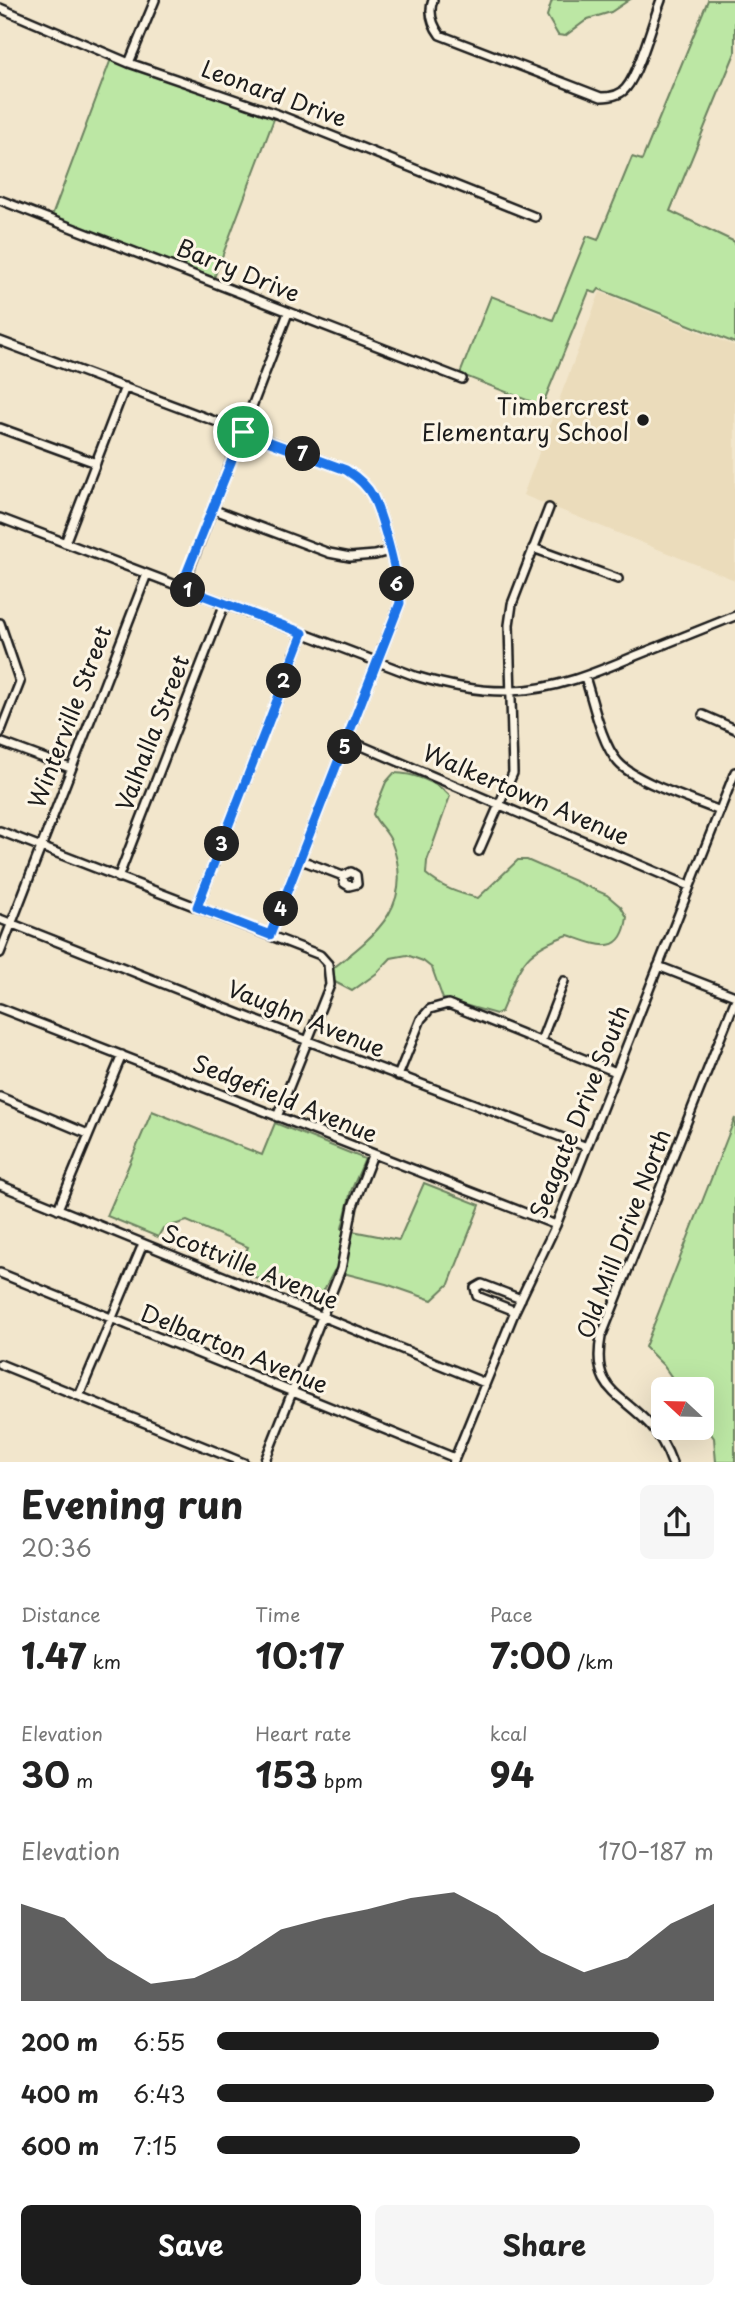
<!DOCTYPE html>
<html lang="en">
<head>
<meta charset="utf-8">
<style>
	body { margin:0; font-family:"Playpen Sans",sans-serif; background:#f6f6f6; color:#222; height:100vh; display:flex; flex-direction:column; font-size:26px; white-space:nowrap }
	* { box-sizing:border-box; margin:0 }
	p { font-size:23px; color:#767676 }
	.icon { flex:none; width:38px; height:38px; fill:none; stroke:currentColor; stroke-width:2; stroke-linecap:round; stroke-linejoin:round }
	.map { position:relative; height:1462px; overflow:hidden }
	.drawer { display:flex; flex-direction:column; background:#fff; flex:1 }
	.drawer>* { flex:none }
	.needle { width:46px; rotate:292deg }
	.fabs { position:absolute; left:651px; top:1377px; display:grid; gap:14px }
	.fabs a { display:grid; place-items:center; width:63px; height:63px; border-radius:10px; background:#fff; box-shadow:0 7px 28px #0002; font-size:35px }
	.pin { position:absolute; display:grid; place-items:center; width:60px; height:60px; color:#fff; margin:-30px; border:4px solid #fff; border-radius:50%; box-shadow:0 2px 7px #0007 }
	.km { position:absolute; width:35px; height:35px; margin:-18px; border-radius:50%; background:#222; color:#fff; font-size:19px; line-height:35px; text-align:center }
	.round { display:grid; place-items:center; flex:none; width:74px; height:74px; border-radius:10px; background:#f6f6f6 }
	.overview { display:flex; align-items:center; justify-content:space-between; height:119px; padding:0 21px }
	h1 { font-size:38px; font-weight:700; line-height:52px }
	.metrics { display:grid; grid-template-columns:repeat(3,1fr); gap:10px; height:119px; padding:7px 21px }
	.metrics div { display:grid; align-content:center }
	.metrics b { font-size:35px; font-weight:700 }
	.metrics small { font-size:19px; font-weight:400 }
	.metrics p { font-size:19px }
	.chart { height:196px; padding:14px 21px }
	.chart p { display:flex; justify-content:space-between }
	.chart svg { width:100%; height:126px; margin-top:7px; fill:#1c1c1c; opacity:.7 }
	.button { display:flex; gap:14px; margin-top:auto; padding:14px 21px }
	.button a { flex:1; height:80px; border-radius:10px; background:#1c1c1c; color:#fff; font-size:28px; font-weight:700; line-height:80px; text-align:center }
	.button a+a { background:#f6f6f6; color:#222 }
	ul { padding:0 21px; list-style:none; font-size:23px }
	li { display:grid; grid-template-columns:112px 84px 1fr; align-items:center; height:52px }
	li i { height:18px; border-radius:9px; background:#1c1c1c }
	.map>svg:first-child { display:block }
	.built { fill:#ebdcbb }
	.green { fill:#bce7a4; stroke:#6c8260; stroke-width:2 }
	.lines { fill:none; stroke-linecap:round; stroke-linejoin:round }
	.minor-casing { stroke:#1c1c1c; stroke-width:12 }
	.minor { stroke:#fcf5e5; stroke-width:7 }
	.route-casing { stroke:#fff; stroke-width:14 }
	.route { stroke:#1a73e8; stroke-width:9 }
	.poi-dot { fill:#1c1c1c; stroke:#fcf5e5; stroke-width:2.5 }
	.labels { text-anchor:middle; stroke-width:6; stroke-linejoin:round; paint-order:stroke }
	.street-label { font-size:23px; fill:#1c1c1c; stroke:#fcf5e5 }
	.poi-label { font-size:23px; fill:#1c1c1c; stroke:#fcf5e5; text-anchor:end }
</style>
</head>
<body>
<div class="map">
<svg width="735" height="1463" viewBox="0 0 735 1463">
	<rect width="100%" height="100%" fill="#f2e6cc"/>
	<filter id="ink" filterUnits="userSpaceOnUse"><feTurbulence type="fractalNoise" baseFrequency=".0143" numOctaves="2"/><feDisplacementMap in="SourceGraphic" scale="14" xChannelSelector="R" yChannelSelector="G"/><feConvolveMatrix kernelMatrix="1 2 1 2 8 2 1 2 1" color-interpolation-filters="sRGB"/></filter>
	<g filter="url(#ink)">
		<path class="built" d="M600,292L735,346V580L523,495Z"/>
		<path class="green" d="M552,0H629L611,12L588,19L565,36L558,35L547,16Z
			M708,0H735V53L670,211L735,242V343L599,289L596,293L589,291L542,406L460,374L491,296L553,320L587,236L598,240L632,157L642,160Z
			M111,59L275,116L214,278L52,216Z
			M394,773C413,773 437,782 450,796L427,861L426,874C442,888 458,893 478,898L518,860H527L607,895L621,907L627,917C622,958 597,945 568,935C518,952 520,969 501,1012L496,1014L443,999L432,968L423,961L407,955L391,958L377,973L352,991L333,981L332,969C378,933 416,904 391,841C387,831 378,825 373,814L386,782Z
			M152,1111L262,1155L275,1123L365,1159L351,1191L342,1228L345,1229L338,1268L337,1272L334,1271L317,1303L238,1270L248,1247L187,1221L163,1228L158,1237L107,1216Z
			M735,1118V1462H716L714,1438L702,1421V1390L680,1389L663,1365L645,1347Z
			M424,1183L480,1205L449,1284L432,1300L386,1284L343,1273L352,1231L399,1240Z"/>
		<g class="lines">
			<g class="minor-casing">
				<path id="minor" d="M433,0C428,13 432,24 440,35L601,97C610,97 620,96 626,88C639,73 653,21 661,0
					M0,8L129,63L277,114L535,217
					M129,63L155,0
					M0,200L462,379
					M0,341L346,470C357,477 367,485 373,497C384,521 398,577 400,603L270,935
					M0,428L96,463
					M212,509L329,553L350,557L375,555L389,551
					M0,518L415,676C445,685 478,692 511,691C554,690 595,673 635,656C668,643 702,629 735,616
					M65,543L125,387
					M533,548L618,579
					M182,588L288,313
					M0,623L20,682L0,733
					M585,677C593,701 601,743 618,762C635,782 694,800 720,811
					M703,715L735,729
					M348,740L689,886
					M0,742L70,768
					M0,831L320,955L328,964L330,985L277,1117
					M479,851L513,773L509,625L512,604L549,508
					M301,860L343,876L344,883L349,886L357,884L356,875L351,872L343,876
					M118,878L225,603
					M197,907L303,633
					M0,919L308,1041L587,1147
					M0,953L147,574
					M658,966L735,996
					M0,1008L556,1225
					M541,1041L564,981
					M398,1076L421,1019L430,1009L448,1004L616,1072
					M0,1097L88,1134
					M0,1185L485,1383
					M58,1209L122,1055
					M0,1273L455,1458
					M515,1311L477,1296L475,1288L482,1284L521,1299
					M0,1364L244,1463
					M79,1396L143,1244
					M264,1463L341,1269L353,1206L373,1154
					M453,1463L515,1311L556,1225L735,772
					M672,1463C667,1449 660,1436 650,1425C621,1393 591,1391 601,1337L735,1001"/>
			</g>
			<use href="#minor" class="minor"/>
		</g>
	</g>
	<g class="lines" filter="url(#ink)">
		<g class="route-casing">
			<path id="route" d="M243,432L346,470C357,477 367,485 373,497C384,521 398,577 400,603L270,935L197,907L303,633L181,587Z"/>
		</g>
		<use href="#route" class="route"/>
	</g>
	<circle class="poi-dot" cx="643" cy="420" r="7"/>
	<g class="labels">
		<g class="street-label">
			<text transform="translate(274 94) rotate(20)" y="8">Leonard Drive</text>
			<text transform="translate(238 271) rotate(22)" y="8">Barry Drive</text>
			<text transform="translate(70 717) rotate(-69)" y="8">Winterville Street</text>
			<text transform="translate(153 733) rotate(-69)" y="8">Valhalla Street</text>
			<text transform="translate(526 795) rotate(23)" y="8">Walkertown Avenue</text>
			<text transform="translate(306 1019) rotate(22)" y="8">Vaughn Avenue</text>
			<text transform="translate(285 1099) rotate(22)" y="8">Sedgefield Avenue</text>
			<text transform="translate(580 1112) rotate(-68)" y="8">Seagate Drive South</text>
			<text transform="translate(624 1234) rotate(-69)" y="8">Old Mill Drive North</text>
			<text transform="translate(250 1267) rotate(22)" y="8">Scottville Avenue</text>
			<text transform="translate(234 1349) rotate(22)" y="8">Delbarton Avenue</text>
		</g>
		<g class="poi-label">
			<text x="629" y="415">Timbercrest<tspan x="629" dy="26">Elementary School</tspan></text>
		</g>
	</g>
</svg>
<div class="fabs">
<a><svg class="needle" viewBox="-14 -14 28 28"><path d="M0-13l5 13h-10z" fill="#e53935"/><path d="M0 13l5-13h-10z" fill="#767676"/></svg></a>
</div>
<div class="pin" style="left:243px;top:432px;background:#1e9e55"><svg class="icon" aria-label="arrive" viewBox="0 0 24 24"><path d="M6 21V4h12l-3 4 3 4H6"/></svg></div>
<b class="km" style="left:188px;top:590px">1</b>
<b class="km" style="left:284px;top:681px">2</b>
<b class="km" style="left:222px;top:844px">3</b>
<b class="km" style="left:281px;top:909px">4</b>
<b class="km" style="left:345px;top:747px">5</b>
<b class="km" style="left:397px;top:584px">6</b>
<b class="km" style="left:303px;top:454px">7</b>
</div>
<section class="drawer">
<div class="overview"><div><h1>Evening run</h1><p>20:36</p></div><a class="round"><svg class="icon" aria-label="share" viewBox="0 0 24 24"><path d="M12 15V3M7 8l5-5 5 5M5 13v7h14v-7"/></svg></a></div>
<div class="metrics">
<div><p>Distance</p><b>1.47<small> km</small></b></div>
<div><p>Time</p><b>10:17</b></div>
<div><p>Pace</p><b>7:00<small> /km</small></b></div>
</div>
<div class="metrics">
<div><p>Elevation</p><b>30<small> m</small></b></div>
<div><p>Heart rate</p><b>153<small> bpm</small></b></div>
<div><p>kcal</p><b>94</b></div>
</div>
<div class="chart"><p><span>Elevation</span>170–187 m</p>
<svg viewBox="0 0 160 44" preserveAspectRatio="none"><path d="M0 44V10L10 15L20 29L30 38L40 36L50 29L60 19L70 15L80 12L90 8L100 6L110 14L120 27L130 34L140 29L150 17L160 10V44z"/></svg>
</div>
<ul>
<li><b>200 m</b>6:55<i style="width:89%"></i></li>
<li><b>400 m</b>6:43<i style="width:100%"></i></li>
<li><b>600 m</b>7:15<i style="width:73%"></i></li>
</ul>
<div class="button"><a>Save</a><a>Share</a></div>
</section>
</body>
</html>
